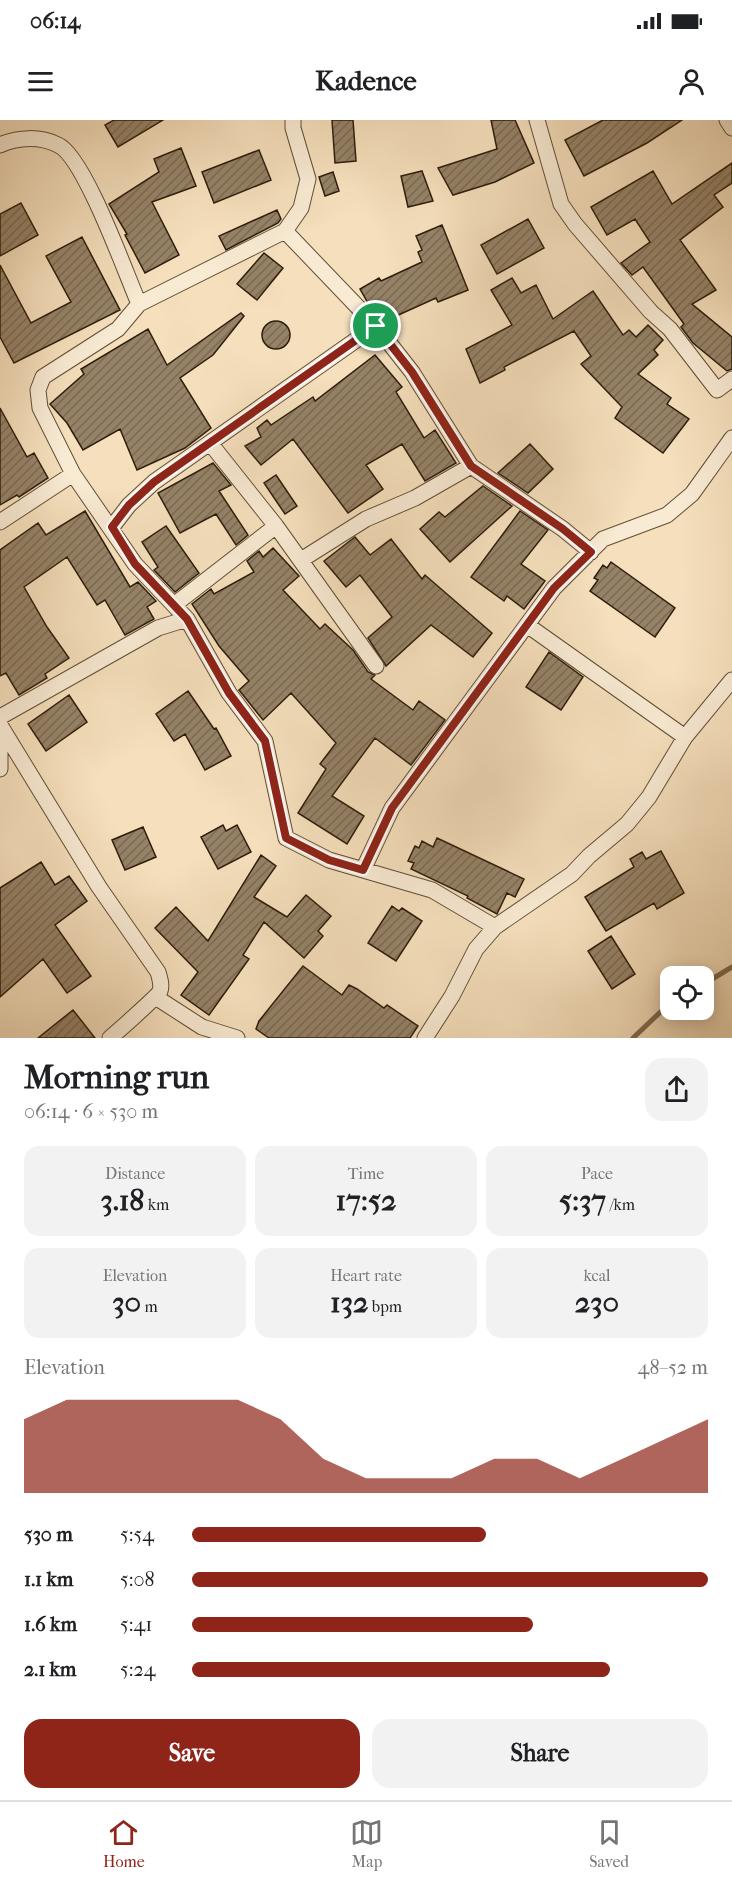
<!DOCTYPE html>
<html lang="en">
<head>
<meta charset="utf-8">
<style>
	body { margin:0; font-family:"IM FELL French Canon",serif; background:#f2f2f2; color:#202124; height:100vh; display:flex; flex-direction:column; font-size:22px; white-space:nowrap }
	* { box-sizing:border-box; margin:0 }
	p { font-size:20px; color:#757577 }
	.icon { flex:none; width:33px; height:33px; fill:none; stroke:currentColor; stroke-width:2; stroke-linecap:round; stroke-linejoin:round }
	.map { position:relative; height:918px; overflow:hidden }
	.drawer { display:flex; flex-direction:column; background:#fff; flex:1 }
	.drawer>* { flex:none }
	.tools { position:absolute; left:660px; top:846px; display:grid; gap:12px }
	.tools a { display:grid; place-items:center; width:54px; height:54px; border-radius:12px; background:#fff; box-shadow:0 3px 15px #0003; font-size:30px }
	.pin { position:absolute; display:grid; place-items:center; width:51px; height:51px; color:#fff; margin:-26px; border:3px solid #fff; border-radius:50%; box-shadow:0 2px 6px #0007 }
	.round { display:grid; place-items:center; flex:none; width:63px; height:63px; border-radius:18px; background:#f2f2f2 }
	.head { display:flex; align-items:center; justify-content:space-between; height:102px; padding:0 24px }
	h1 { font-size:33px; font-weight:800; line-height:45px }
	.stats { display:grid; grid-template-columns:repeat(3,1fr); gap:9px; height:102px; padding:6px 24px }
	.stats div { display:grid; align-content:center; border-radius:15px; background:#f2f2f2; text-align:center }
	.stats b { font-size:30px; font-weight:800 }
	.stats small { font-size:16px; font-weight:400 }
	.stats p { font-size:16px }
	.chart { height:168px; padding:12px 24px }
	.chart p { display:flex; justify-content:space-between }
	.chart svg { width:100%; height:108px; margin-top:6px; fill:#8f2418; opacity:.7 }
	.cta { display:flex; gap:12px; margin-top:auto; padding:12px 24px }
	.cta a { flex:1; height:69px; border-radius:18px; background:#8f2418; color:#fff; font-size:24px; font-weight:800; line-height:69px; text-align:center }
	.cta a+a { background:#f2f2f2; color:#202124 }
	ul { padding:0 24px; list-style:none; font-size:20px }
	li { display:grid; grid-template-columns:96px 72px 1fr; align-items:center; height:45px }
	li i { height:15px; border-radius:8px; background:#8f2418 }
	.status { display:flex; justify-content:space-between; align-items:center; height:42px; padding:0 30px; background:#fff; direction:ltr }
	.status svg { height:16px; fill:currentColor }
	header { display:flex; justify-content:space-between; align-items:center; height:78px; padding:0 24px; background:#fff; font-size:27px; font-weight:800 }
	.tab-bar { display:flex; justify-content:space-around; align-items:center; height:84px; border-top:2px solid #e0e0e0; background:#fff; font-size:16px; color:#757577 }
	.tab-bar a { display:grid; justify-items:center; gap:3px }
	.tab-bar .current { color:#8f2418 }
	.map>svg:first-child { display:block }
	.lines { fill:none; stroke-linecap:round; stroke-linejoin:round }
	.stream { stroke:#7d6a50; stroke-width:5 }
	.building { fill:url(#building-hatch); stroke:#2e1d0a; stroke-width:1.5 }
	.minor-casing { stroke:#604e36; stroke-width:17 }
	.minor { stroke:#f8ead3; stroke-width:15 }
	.route-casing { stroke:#fff; stroke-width:12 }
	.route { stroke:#8f2418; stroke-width:8 }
</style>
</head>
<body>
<div class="status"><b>06:14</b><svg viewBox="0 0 49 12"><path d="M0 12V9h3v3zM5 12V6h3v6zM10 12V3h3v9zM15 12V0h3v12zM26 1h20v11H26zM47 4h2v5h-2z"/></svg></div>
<header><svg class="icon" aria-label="menu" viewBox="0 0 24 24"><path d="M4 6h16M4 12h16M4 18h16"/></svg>Kadence<svg class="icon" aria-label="person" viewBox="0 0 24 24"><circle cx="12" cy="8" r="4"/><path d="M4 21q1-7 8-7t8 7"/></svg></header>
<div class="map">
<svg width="732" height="918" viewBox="0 0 732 918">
	<defs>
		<pattern id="building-hatch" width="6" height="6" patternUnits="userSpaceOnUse" patternTransform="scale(1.5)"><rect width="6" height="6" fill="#958267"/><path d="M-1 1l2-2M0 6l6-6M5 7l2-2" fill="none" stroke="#7a6a53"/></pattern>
	</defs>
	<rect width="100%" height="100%" fill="#f5dfbc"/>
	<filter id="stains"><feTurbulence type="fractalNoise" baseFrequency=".00333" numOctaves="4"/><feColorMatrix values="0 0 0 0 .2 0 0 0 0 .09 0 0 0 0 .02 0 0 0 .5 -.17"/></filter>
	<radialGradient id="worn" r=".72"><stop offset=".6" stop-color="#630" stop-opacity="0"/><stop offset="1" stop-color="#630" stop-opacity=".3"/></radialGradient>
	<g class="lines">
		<path class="stream" d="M704,864L732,847
			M633,918L670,883"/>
	</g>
	<path class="building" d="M114,0H163L118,27L105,5Z
		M332,0H353L356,41L335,43Z
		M491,0H515L534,43L495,62L453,75L438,48L497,29Z
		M603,0H682L647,23L584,56L565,20Z
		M181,28L196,66L152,82L179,135L145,153L125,115L127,114L109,84L159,52L154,39Z
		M259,30L271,60L214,83L202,52Z
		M732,43V63L714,75L723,87L680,120L716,170L692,184L732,217V249L727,251L693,223L681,207L684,204L643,147L632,155L621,143L650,122L635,99L607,115L591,87L653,51L672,84Z
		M422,51L433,81L408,87L401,56Z
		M333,52L339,71L325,76L319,57Z
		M21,83L38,115L0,136V94Z
		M277,90L281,99L278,103L226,130L219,116Z
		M528,99L544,128L497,154L481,125Z
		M442,105L468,170L438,182L436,178L385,201L368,183L360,169L379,158L381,161L422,142L418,132L422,130L416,116Z
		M82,117L120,190L14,243L0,217V145L31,203L71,182L46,136Z
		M264,133L283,148L257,180L237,164Z
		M512,158L521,173L536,165L553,199L593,171L623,215L629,210L636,217L648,205L663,220L654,230L658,235L638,254L671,278L667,284L689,299L663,333L615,298L622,287L581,244L591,236L574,211L504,247L505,250L480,263L466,229L512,205L491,170Z
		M241,193L244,196L213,235L180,258L211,308L185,328L137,350L120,309L83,330L67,303L50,284L84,254L81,249L148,209L167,245Z
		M262 215a14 14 0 1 1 28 0a14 14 0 1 1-28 0Z
		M375,235L402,267L396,272L424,318L435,310L456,343L425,361L402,324L366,345L383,369L348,393L293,319L261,345L245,326L261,317L257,308L267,300L271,305L313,277L315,281Z
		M0,288L27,337L34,333L48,358L19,377L17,375L0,385Z
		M530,324L553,349L528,373L498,353Z
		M213,343L231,365L219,371L248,415L236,425L216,394L180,413L158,373Z
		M276,355L297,386L285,394L264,363Z
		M483,366L512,386L450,442L420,409L439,392L445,397Z
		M85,391L130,467L138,462L156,481L147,487L154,499L125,515L105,480L97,485L67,437L24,467L47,507L69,538L45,554L47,558L19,575L6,553L0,556V430L38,403L46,415Z
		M520,391L548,410L521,444L545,461L524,489L507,476L504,481L471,457Z
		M166,406L199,453L175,472L154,450L158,447L142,422Z
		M355,417L370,435L391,419L422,459L425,455L492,513L473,537L431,505L386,546L368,518L392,497L360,455L346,467L324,441Z
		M273,428L299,456L283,470L320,509L325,504L353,530L368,552L375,555L371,559L413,590L419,581L445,600L411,645L375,618L332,676L364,696L347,724L298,693L326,649L320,644L336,623L291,573L263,600L239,570L249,561L219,526L192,484L211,469L214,474L254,452L247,441L259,431L263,437Z
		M611,442L675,488L655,517L590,471L598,460L594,458L603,445L607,448Z
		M549,532L583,557L561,590L526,567Z
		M188,571L214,609L216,608L231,636L205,650L185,614L174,621L156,594Z
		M69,575L87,602L46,631L28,604Z
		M223,705L226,711L237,705L251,732L218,749L201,717Z
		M143,707L156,737L125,750L112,720Z
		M437,718L524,759L515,777L507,773L497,794L467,778L468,776L411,749L414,743L408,741L415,726L419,728L422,721L433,727Z
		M661,731L684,773L657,789L654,783L606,811L585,777L634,747L630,739L642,732L646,739Z
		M261,735L276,746L254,777L287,797L306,775L331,796L318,811L323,816L304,838L264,802L243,835L249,839L209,895L181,875L198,852L155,808L176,787L208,821Z
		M41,742L55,765L69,756L87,781L55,805L91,856L67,873L43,839L0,877V768Z
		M392,786L399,791L402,788L422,801L396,841L368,823Z
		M611,816L635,854L612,869L588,831Z
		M303,846L342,875L349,865L357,869L384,888L387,885L418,906L410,918H269L256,909L259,901Z
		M73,890L95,918H38Z"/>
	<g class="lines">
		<g class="minor-casing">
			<path id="minor" d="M293,0V8L308,59L301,88L285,111L139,184L118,209L43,257L38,270L40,288L73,354L135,444L187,499L229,573L265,621L286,718L329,740L432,770L495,807
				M537,0L561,84L575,104L651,192L670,209L717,270L732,259
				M727,0L732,8
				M0,25C18,17 40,16 58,25C84,36 126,154 139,184
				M285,111L376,206L412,252L471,346L563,409L591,432
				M210,323L276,406
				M0,402L73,354
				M112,407L129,385L154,362L376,206
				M301,440L366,399L415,378L471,346
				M174,485L276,406L376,546
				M527,505L685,617
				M0,597L158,508L187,499
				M0,605L99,767L158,852C160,859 162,865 160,871C158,876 117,912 110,918
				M0,619V649
				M363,750L392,688L554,468L603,419L667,395L692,374L732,318
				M157,878L202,907L237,918
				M425,918L452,876L476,829L495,807L572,754L589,736L627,704L649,677L685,617L732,560"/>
		</g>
		<use href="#minor" class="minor"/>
	</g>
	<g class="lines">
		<g class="route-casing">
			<path id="route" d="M376,206L412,252L471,346L563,409L591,432L554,468L392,688L363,750L329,740L286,718L265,621L229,573L187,499L135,444L112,407L129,385L154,362Z"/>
		</g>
		<use href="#route" class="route"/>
	</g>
	<rect width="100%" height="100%" filter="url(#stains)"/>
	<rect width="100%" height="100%" fill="url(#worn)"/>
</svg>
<div class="tools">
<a><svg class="icon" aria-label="locate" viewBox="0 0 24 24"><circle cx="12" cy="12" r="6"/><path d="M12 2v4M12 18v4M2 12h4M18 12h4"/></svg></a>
</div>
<div class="pin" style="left:376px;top:206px;background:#1e9e55"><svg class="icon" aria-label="arrive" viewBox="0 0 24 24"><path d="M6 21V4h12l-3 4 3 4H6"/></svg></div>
</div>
<section class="drawer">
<div class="head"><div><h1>Morning run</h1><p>06:14 · 6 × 530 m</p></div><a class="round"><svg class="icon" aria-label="share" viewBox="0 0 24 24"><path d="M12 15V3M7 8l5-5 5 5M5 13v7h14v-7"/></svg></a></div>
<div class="stats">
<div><p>Distance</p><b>3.18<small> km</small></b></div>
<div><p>Time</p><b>17:52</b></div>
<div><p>Pace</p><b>5:37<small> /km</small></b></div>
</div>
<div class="stats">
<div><p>Elevation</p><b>30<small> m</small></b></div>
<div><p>Heart rate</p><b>132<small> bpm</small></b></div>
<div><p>kcal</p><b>230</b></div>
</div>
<div class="chart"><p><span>Elevation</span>48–52 m</p>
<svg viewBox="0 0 160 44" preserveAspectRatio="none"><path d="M0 44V14L10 6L20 6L30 6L40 6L50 6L60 14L70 30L80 38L90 38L100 38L110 30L120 30L130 38L140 30L150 22L160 14V44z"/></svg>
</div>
<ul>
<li><b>530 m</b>5:54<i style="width:57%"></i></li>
<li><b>1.1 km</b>5:08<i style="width:100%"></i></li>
<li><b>1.6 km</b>5:41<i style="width:66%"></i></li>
<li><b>2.1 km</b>5:24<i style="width:81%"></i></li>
</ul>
<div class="cta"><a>Save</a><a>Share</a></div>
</section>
<nav class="tab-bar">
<a class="current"><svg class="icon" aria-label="home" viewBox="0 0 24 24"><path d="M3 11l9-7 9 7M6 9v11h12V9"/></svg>Home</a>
<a><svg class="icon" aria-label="map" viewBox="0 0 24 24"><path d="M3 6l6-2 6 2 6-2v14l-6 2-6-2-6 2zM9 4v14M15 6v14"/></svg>Map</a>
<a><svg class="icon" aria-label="saved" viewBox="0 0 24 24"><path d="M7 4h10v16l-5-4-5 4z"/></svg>Saved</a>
</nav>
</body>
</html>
